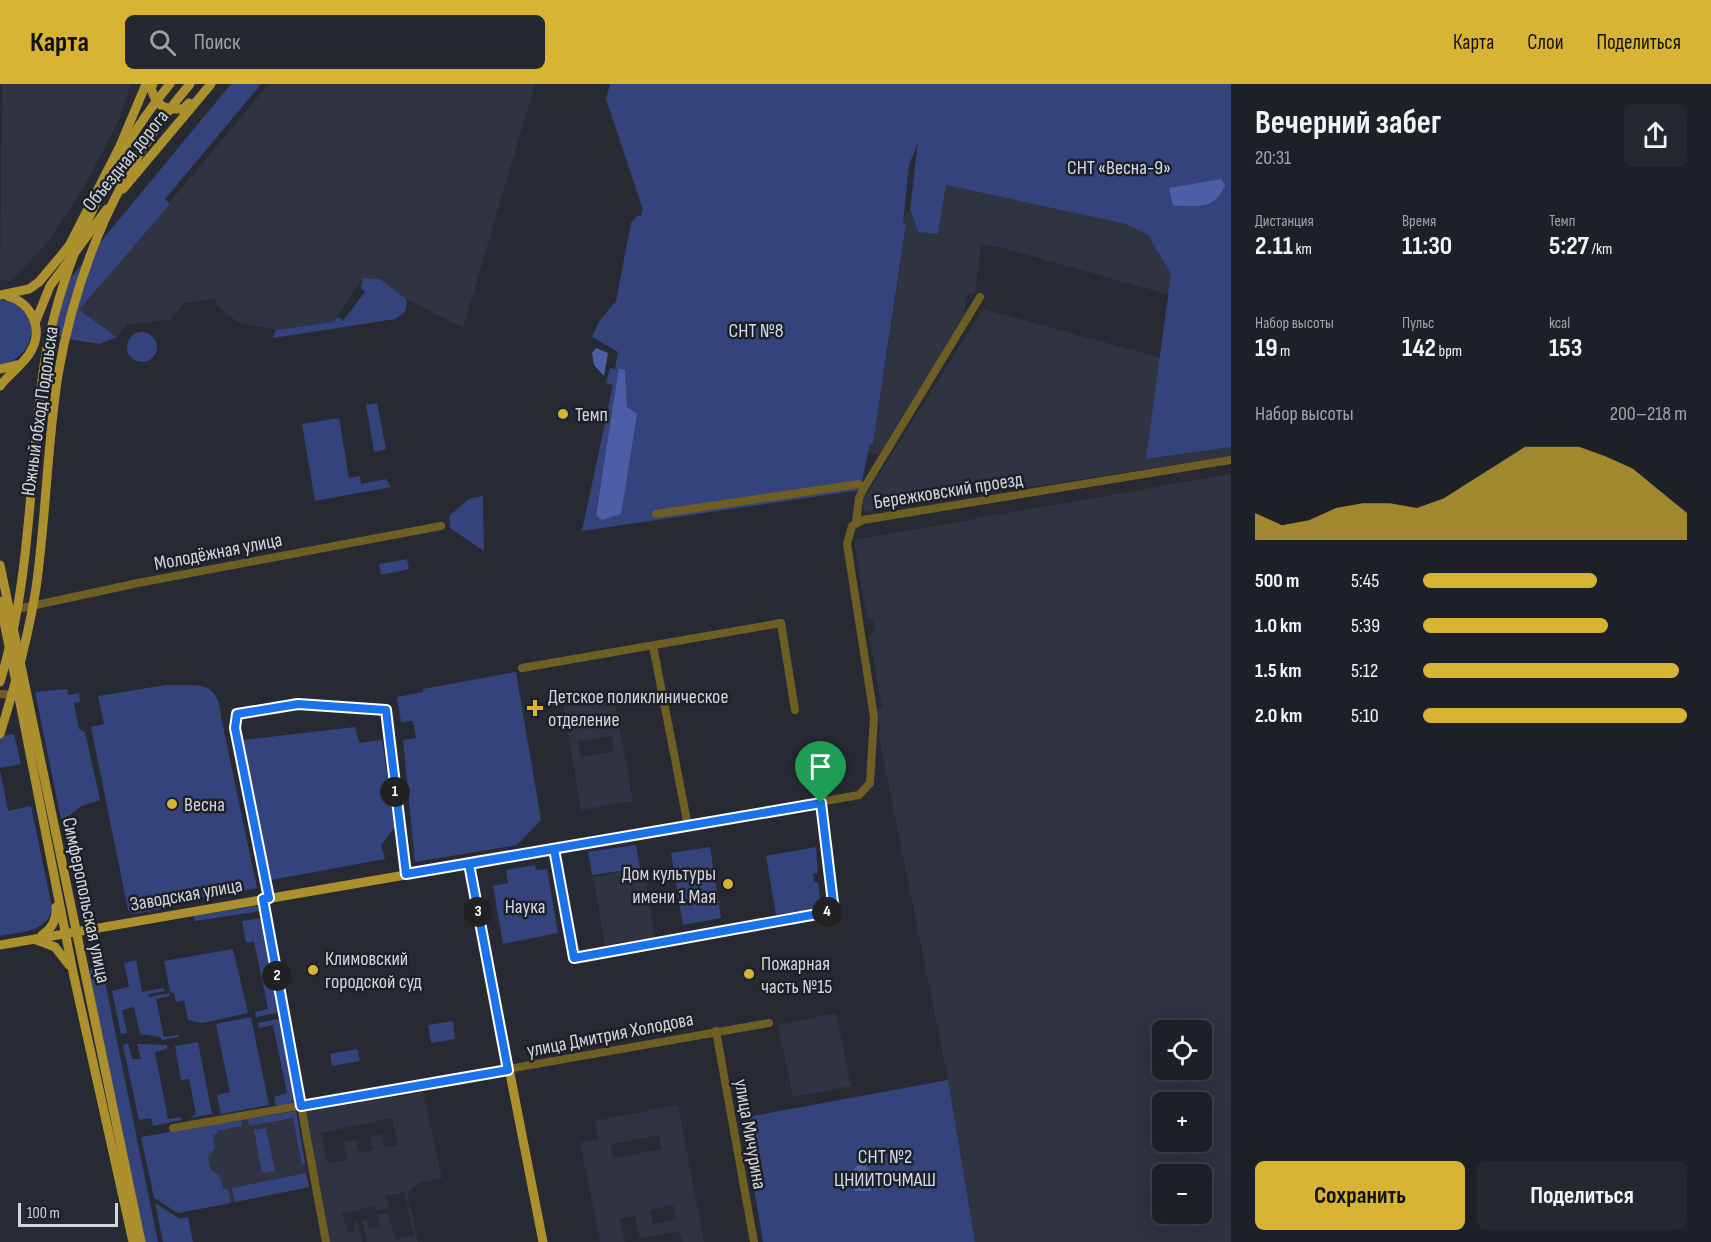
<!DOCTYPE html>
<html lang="ru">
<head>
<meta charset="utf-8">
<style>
	body { margin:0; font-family:"Sofia Sans Condensed",sans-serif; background:#25282e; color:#f1f3f6; height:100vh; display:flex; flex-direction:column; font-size:22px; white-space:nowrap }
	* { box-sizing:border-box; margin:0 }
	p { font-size:20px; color:#a0a3a7 }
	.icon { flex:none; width:33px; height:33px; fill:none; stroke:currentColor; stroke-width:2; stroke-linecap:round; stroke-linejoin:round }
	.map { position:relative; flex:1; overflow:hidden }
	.sheet { display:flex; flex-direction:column; background:#1d2026; width:480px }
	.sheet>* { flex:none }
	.controls { position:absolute; left:1152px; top:936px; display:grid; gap:12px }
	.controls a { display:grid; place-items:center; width:60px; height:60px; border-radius:9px; background:#1d2026; box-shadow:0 6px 24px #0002,0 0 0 2px #3b3e43; font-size:30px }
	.scale { position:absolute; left:18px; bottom:15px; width:100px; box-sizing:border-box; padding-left:6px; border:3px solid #d3d5db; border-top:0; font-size:16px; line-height:21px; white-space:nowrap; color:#d3d5db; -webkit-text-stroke:4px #1e2029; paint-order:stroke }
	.pin { position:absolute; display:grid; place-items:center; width:51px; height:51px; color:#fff; margin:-62px -26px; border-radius:50% 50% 50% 0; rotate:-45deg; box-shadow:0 0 6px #0007 }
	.pin .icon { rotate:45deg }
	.km { position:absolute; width:30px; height:30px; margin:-15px; border-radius:50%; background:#222; color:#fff; font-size:16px; line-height:30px; text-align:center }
	.round { display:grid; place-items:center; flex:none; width:63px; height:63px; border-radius:9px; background:#25282e }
	.head { display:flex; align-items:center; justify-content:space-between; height:102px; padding:0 24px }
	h1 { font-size:33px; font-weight:700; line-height:45px }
	.figures { display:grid; grid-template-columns:repeat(3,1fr); gap:9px; height:102px; padding:6px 24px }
	.figures div { display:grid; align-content:center }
	.figures b { font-size:26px; font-weight:700 }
	.figures small { font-size:16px; font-weight:400 }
	.figures p { font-size:16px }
	.chart { height:168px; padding:12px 24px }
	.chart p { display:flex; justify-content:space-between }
	.chart svg { width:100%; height:108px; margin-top:6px; fill:#d8b434; opacity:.7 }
	.button { display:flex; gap:12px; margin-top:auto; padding:12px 24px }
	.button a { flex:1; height:69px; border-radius:9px; background:#d8b434; color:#111; font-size:24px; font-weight:700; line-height:69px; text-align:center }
	.button a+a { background:#25282e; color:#f1f3f6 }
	ul { padding:0 24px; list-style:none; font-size:20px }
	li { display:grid; grid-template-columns:96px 72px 1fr; align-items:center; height:45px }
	li i { height:15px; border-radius:8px; background:#d8b434 }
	header { display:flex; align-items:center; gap:36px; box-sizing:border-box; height:84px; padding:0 30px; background:#d8b434; color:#111 }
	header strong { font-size:28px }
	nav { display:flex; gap:33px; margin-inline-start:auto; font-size:21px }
	.search { width:420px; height:54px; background:#25282e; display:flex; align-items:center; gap:15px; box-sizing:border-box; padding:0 21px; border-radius:9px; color:#a0a3a7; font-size:22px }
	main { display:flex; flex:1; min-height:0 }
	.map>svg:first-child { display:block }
	.built { fill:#2f3342; fill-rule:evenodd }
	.green { fill:#35437c; fill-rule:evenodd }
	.water { fill:#4c5fa6 }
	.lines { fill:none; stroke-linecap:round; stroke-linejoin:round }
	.minor { stroke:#6f5e24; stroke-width:8 }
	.major { stroke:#ac902d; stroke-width:9 }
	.major-bridge { stroke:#ac902d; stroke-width:9 }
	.route-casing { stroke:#fff; stroke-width:12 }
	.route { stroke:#1a73e8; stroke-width:8 }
	.poi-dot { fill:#d8b434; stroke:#1e2029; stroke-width:2 }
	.labels { text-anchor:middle; stroke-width:5; stroke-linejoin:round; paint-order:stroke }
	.street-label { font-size:20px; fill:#d3d5db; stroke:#1e2029 }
	.park-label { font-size:20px; fill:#d3daee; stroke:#1e2029 }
	.poi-label { font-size:20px; fill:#d3d5db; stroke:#1e2029; text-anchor:start }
</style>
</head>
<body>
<header>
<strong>Карта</strong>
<div class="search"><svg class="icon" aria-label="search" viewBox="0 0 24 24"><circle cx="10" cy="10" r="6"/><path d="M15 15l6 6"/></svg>Поиск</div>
<nav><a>Карта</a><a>Слои</a><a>Поделиться</a></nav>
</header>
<main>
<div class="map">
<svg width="1231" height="1158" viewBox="0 0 1231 1158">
	<rect width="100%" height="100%" fill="#272a33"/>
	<path class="built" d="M2,0H131L118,38L85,101L49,157L10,198L0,195Z
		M269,0H535L463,244L405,214L380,195L363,194L333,238L276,246L237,238L217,221L215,214L184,219L170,236L128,240L117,253L79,226Z
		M946,101L1126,140L1148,151L1171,189L1170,211L999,163L981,161L975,210H967L964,231L879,371L869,369L870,360H873L894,224L906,141L903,140L905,127H910L918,148Z
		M983,225L1161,274L1147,375L1231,363V372L865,428L861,419Z
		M1231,390V1158H975L948,996L878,648L881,647L877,626L882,624L869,551L875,547L873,534L867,535L854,456ZM1162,946H1202V986H1162ZM1162,1018H1202V1058H1162ZM1162,1090H1202V1130H1162Z
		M614,613L633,717L581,726L563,622ZM612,652L614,667L581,673L578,657Z
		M643,784L655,853L605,861L593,793Z
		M836,929L851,1002L793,1013L778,941Z
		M423,1008L442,1094L419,1099L407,1110L418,1158H367L362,1136L367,1135L369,1144L379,1142L377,1131L389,1129L395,1156L414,1152L404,1108L386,1112L389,1124L375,1127L374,1122L342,1129L347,1149L355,1147L354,1138L358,1137L362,1158H330L305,1028ZM392,1034L398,1061L385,1064L382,1050L370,1053L373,1066L360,1069L356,1055L343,1058L347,1076L328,1080L321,1049Z
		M678,1021L704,1158H682L679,1147L640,1155L635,1132L620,1135L625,1158H600L580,1059L598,1055L595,1037ZM659,1051L662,1065L613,1074L611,1060ZM673,1121L676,1135L653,1140L650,1126Z
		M296,1027L309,1103L178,1129L161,1049Z"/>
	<path class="green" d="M231,0H261L165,115L170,120L79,226L117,253L99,260L61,254C50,240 49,230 55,213Z
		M610,0H1231V363L1146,375L1171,190L1148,151L1126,140L946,101L938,150L918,148L910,125L918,58L909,81L903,140H906L873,360H870L860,406L582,447L613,301L606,299L610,284L615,285L618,268L592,253L600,236L616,217L631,139L637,132H641L643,126L606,15ZM620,284L625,286L627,323L602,435L596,430Z
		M363,194L380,195L405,214L407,218L405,228L395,235L273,254L276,246L333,238L338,233L343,237L365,208L361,204Z
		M0,216C41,218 43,271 0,281Z
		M127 263a15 15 0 1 1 30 0a15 15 0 1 1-30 0Z
		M377,319L386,365L377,368L374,367L366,321Z
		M339,334L349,394L360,392L361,400L386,395L391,403L315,417L302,340Z
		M483,412L484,467L450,444L449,432L469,415Z
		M407,475L409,485L381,491L379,480Z
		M516,588L541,736L517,761L415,778L403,656L416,654L413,637L401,638L397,613L423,608V605Z
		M166,601C197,602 219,595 221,633L257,804L182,816L181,813L166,815L167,824L134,830L128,826L91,643L104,640L98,612Z
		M67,605L68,611L79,609L80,618L74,619L79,645L85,648L100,716L81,722L64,736L61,735L35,608Z
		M0,638L2,652L14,650L21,680L0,684Z
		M355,643L359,659L382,656L395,743L381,761L385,775L271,796L243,656Z
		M0,686L8,727L31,722L52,823C50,848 19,848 0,852Z
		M636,761L640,784L592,791L588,768Z
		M710,763L721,834L683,841L671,769Z
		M816,763L818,789L813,790L814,798H818L821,823L776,831L766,772Z
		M535,781L536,786L547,785L558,849L503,860L493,802L508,799L506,786Z
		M256,822L261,827L195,837L194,832Z
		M263,834L281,928L256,933L255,928L268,925L254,857L246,859L242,837Z
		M233,865L248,929L202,939L188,936L184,916L176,918L174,909L170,907L164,877Z
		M136,876L142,908L164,904V907L149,910V913L169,909L170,912L156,915L164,953L178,951L179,953L162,956L160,953L140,950L134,923L122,926L127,949L121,950L112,907L129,903L124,879Z
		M97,879L99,888H103L158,1158H145L90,892V886Z
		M251,933L269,1021L221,1030L217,1011L230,1008L216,940Z
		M282,934L296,1012L292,1019L276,1022L274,1013L287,1009L273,941L259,944L258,939Z
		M453,937L455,955L431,959L428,941Z
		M198,958L212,1030L189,1034L196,1030L189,995L181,996L175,962Z
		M128,959L132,975H141L137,960L167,961V965L155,968L168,1035L181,1033L182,1036L153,1042L151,1034L139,1036L123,961Z
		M357,965L360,977L332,982L330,970Z
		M948,996L975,1158H763L742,1034Z
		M296,1027L305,1080L302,1081L293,1034L249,1042L248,1035Z
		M241,1036L242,1042L217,1047V1050L213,1051L215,1064L208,1073L210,1085L220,1092L223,1105H228L231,1119L178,1129L154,1114L141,1053Z
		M266,1044L275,1087L262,1089L254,1046Z
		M306,1089L309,1103L235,1118L232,1104Z
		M155,1119L180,1135L188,1133L193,1158H163Z"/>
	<path class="water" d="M1221,95L1225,101C1215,127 1197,121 1173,122L1169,104Z
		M596,264L608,269L604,292L594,281L592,269Z
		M619,284L625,286L627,323L637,330L621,430L602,436L596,431Z
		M858,1081L867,1082L874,1101L870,1107H855L853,1086Z"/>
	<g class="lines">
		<path class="minor" d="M656,430L859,400L864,404
			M856,439L859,414L864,404L980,213
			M13,526L138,499L441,442
			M653,562L688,742
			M522,584L781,539L795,626
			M0,610L16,611
			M554,765L574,874L833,827L821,719
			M469,780L859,711L870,699L874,633L847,460L852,442L863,436L1231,376
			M269,814L235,644L237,630L298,620L386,626L406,790
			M263,815L326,1158
			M716,947L754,1158
			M173,1044L769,939"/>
		<path class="major" d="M153,0L151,4C156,22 164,26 183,25L189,19
			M123,105L211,0
			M0,211L29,205L39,198L69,162L120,62L146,0
			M35,239L50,202L107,125
			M0,285L17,281
			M0,302C9,290 24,280 31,267C44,244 31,218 7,212
			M0,481L141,1158
			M0,517L74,893L133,1158
			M42,851C53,844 57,835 56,823
			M34,855L55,863L69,881
			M0,861L469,780L543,1158"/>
		<path class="major-bridge" d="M0,598C31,498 29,391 43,288C57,190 107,76 170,0
			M0,650C15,602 28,554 36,504C46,434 47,362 58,291C76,185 120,82 190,0"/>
	</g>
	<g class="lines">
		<g class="route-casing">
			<path id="route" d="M821,719L406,790L386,626L298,620L237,630L235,644L269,814L263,815L301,1022L508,986L469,780L554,765L574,874L834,827L821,719"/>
		</g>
		<use href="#route" class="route"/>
	</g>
	<g class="poi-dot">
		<circle cx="563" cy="330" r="6"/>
		<path d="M532 615h6v6h6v6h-6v6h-6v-6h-6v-6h6z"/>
		<circle cx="172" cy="720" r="6"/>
		<circle cx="728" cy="800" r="6"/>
		<circle cx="313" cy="886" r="6"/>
		<circle cx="749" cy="890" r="6"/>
	</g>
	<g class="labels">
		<g class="street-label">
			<text transform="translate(125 76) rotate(-51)" y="7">Объездная дорога</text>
			<text transform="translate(39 327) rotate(-82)" y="7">Южный обход Подольска</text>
			<text transform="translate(948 406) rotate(-9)" y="7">Бережковский проезд</text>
			<text transform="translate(218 467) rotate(-11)" y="7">Молодёжная улица</text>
			<text transform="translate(186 810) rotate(-10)" y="7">Заводская улица</text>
			<text transform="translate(87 816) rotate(78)" y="7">Симферопольская улица</text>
			<text transform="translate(610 950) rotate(-11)" y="7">улица Дмитрия Холодова</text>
			<text transform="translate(751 1050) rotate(80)" y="7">улица Мичурина</text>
		</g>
		<g class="park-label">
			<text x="1119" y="90">СНТ «Весна-9»</text>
			<text x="756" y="253">СНТ №8</text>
			<text x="525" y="829">Наука</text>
			<text x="885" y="1079">СНТ №2<tspan x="885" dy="23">ЦНИИТОЧМАШ</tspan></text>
		</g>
		<g class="poi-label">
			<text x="575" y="337">Темп</text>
			<text x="548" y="619">Детское поликлиническое<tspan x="548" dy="23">отделение</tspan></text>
			<text x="184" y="727">Весна</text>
			<text x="716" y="796" text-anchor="end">Дом культуры<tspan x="716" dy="23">имени 1 Мая</tspan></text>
			<text x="325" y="881">Климовский<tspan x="325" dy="23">городской суд</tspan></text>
			<text x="761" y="886">Пожарная<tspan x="761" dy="23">часть №15</tspan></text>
		</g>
	</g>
</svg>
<div class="controls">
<a><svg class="icon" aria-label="locate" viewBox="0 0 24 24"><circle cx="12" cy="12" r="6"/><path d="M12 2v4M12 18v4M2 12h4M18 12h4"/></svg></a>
<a>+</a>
<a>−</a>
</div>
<div class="scale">100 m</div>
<div class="pin" style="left:821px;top:719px;background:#1e9e55"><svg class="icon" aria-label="arrive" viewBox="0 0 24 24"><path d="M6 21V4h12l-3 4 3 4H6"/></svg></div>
<b class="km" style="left:395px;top:708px">1</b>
<b class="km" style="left:277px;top:892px">2</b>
<b class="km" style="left:478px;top:828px">3</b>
<b class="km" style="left:827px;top:828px">4</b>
</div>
<section class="sheet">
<div class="head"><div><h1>Вечерний забег</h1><p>20:31</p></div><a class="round"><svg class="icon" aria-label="share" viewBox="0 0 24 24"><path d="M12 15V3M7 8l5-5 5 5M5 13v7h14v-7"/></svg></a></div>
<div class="figures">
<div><p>Дистанция</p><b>2.11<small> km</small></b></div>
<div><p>Время</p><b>11:30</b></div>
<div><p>Темп</p><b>5:27<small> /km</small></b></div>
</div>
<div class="figures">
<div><p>Набор высоты</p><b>19<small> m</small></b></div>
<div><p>Пульс</p><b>142<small> bpm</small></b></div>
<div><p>kcal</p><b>153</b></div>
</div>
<div class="chart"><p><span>Набор высоты</span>200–218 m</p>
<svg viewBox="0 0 160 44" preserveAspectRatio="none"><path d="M0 44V33L10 38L20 36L30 31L40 29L50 29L60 31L70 27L80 20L90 13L100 6L110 6L120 6L130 10L140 15L150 24L160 33V44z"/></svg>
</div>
<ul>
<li><b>500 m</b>5:45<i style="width:66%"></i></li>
<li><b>1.0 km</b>5:39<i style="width:70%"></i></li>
<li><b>1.5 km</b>5:12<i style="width:97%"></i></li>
<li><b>2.0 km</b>5:10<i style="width:100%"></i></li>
</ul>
<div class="button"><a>Сохранить</a><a>Поделиться</a></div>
</section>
</main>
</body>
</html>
